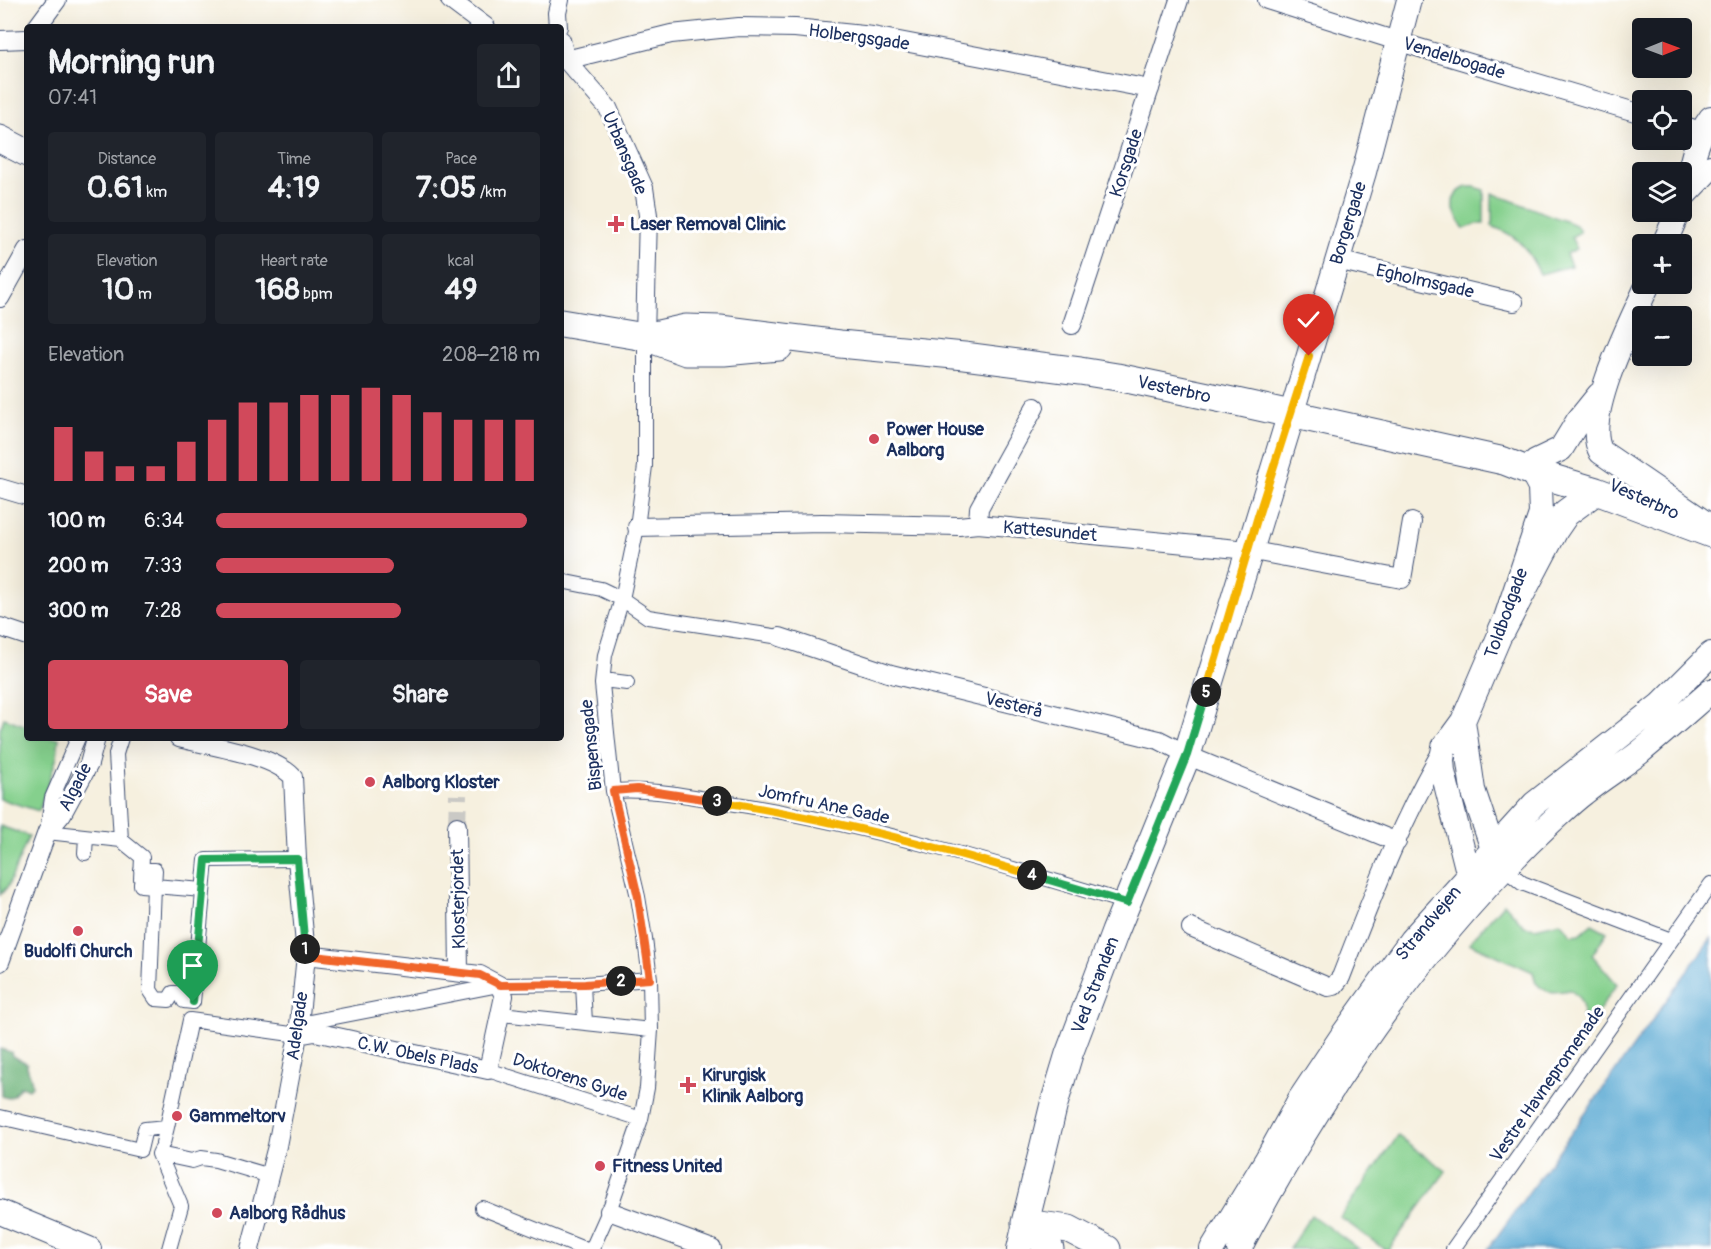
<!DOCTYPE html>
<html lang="en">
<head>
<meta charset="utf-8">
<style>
	body { margin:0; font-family:Pangolin,sans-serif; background:#20242c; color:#f1f3f6; height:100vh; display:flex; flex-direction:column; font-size:22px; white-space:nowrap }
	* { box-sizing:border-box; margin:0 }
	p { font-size:20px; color:#9ea1a6 }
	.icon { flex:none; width:33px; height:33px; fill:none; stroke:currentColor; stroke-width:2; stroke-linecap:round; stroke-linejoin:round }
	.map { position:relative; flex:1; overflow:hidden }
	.side { position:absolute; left:24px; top:24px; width:540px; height:717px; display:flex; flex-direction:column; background:#171b24; border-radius:6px; box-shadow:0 6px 24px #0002 }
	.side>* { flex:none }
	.needle { width:39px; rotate:89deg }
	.tools { position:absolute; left:1632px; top:18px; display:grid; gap:12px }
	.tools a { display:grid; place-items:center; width:60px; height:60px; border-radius:6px; background:#171b24; box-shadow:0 6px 24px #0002; font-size:30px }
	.pin { position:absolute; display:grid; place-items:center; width:51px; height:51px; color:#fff; margin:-62px -26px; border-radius:50% 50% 50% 0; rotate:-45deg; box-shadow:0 0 6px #0007 }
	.pin .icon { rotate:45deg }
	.km { position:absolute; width:30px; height:30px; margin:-15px; border-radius:50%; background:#222; color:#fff; font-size:16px; line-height:30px; text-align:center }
	.round { display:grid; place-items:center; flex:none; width:63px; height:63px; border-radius:6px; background:#20242c }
	.overview { display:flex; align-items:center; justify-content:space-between; height:102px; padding:0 24px }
	h1 { font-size:33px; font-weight:700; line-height:45px }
	.metrics { display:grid; grid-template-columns:repeat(3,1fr); gap:9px; height:102px; padding:6px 24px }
	.metrics div { display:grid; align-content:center; border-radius:6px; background:#20242c; text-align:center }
	.metrics b { font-size:30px; font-weight:700 }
	.metrics small { font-size:16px; font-weight:400 }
	.metrics p { font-size:16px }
	.chart { height:168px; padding:12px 24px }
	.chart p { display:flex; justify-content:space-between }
	.chart svg { width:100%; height:108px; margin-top:6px; stroke:#d1495b; stroke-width:6 }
	.action { display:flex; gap:12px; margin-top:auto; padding:12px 24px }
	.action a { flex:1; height:69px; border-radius:6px; background:#d1495b; color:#fff; font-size:24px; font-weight:700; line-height:69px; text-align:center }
	.action a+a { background:#20242c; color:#f1f3f6 }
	ul { padding:0 24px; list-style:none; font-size:20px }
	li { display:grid; grid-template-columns:96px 72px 1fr; align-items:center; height:45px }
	li i { height:15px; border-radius:8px; background:#d1495b }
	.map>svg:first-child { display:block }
	.green { fill:#85d08d; stroke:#508076; stroke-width:1.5 }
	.forest { fill:#6cb278; stroke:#44706b; stroke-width:1.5 }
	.water { fill:#58a8d2; stroke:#3a6c98; stroke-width:1.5 }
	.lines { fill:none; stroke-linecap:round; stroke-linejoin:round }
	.minor-tunnel { stroke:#cac9c5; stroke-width:18; stroke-dasharray:18 9; stroke-linecap:butt }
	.pedestrian-casing { stroke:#3c4c71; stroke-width:16 }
	.minor-casing { stroke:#3c4c71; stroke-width:20 }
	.tertiary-casing { stroke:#3c4c71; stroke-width:26 }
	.secondary-casing { stroke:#3c4c71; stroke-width:29 }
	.pedestrian { stroke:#fff; stroke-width:14 }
	.minor { stroke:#fff; stroke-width:18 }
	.tertiary { stroke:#fff; stroke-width:24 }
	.secondary { stroke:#fff; stroke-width:27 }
	.split-1-casing { stroke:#fff; stroke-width:12 }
	.split-2-casing { stroke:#fff; stroke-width:12 }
	.split-3-casing { stroke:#fff; stroke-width:12 }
	.split-4-casing { stroke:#fff; stroke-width:12 }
	.split-5-casing { stroke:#fff; stroke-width:12 }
	.split-6-casing { stroke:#fff; stroke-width:12 }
	.split-1 { stroke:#22a559; stroke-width:8 }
	.split-2 { stroke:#f0652b; stroke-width:8 }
	.split-3 { stroke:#f0652b; stroke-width:8 }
	.split-4 { stroke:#f5b400; stroke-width:8 }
	.split-5 { stroke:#22a559; stroke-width:8 }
	.split-6 { stroke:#f5b400; stroke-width:8 }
	.poi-dot { fill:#d1495b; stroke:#fff; stroke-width:2 }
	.labels { text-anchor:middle; stroke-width:6; stroke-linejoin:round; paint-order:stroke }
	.street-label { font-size:18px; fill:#1b2f5e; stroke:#fff }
	.poi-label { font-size:18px; font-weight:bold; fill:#1b2f5e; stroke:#fff; text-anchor:start }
</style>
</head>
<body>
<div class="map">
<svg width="1711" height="1249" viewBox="0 0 1711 1249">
	<rect width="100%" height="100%" fill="#fff"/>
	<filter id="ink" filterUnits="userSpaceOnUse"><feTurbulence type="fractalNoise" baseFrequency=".0167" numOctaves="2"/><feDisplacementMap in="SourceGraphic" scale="12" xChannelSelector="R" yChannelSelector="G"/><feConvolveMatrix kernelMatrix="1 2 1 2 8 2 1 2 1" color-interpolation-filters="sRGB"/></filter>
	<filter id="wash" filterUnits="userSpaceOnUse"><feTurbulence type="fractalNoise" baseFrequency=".008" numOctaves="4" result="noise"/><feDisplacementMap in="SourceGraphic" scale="24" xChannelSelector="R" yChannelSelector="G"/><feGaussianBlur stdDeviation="1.35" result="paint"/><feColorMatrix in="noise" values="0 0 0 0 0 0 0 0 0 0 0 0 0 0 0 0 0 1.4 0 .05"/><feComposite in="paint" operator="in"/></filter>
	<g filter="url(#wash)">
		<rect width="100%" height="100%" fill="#f6f0df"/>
		<path class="green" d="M1466,187H1475L1484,190V224H1477L1464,229C1454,213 1444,198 1466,187Z
			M1492,193L1576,225L1580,232L1571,237L1577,249L1566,254L1571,266L1540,274C1527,248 1520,237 1492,226Z
			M4,718L27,726V738H59L57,757L39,811L0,799V729Z
			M0,826L29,836L8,886L0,895Z
			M1504,903L1524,926L1535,928L1560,922L1572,935L1580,934L1592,924L1607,932L1592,955L1617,984L1590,1024L1582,1017C1585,1004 1580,997 1570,990C1556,992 1547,995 1536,983L1533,972L1469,943Z
			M1398,1136L1446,1171L1389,1249H1384L1340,1217Z
			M1311,1215L1353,1245L1359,1249H1289Z"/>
		<path class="forest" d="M0,1049L11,1052L12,1056L27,1063C26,1071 33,1077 32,1086L29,1089L21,1086L13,1096L8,1098L2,1096Z"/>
		<path class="water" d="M1711,938V1249H1488Z"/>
	</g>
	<g filter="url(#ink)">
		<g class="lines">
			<path class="minor-tunnel" d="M457,826L458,795"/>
			<g class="pedestrian-casing">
				<path id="pedestrian" d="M561,581L601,589L622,599L648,617L780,637
					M603,680L627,683
					M78,738L52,798L47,832L121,840L142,857L141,879
					M121,738L116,754L121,840
					M613,791C652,788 692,797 730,803C866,824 996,863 1127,903
					M85,853L86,837
					M1504,868L1522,883L1671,940
					M141,870H155L154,886L203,890
					M141,883V885L154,886L150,990L156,999L169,1000L173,993H181L184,1001L193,1002L206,860L297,859
					M583,984L585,1023
					M501,1014L651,1030
					M299,1024L499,985L585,984L650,979
					M488,1070L641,1119
					M0,1117L69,1133
					M167,1127L190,1020L298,1035
					M75,1135L140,1150L145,1129L167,1127L163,1143
					M161,1150L159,1154L181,1206L169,1249
					M159,1154L192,1161L201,1158L216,1160L270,1176
					M482,1208L584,1249
					M592,1249L609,1211L641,1119L647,1088L651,1030L650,979L645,939L638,897L613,791L602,684L605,655L622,599L637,527L645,466V337
					M1453,1249L1711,884"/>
			</g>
			<g class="minor-casing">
				<path id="minor" d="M450,0L486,27
					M1267,0L1413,46L1642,114
					M37,27L57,0
					M558,27L557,13L560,0
					M0,40L27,39
					M561,40L566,60L671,34L739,27L795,28L873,36L1150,89
					M561,60H566L608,108L644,188L648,215L645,337
					M1682,125L1701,131
					M1337,260L1514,302
					M0,298L27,250
					M1072,325L1179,0
					M0,488L27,496
					M978,524L979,508L1035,407
					M637,527L822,523L959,526L978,524L1248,550L1402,579L1412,522
					M0,627L27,636
					M780,637L891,674L1159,740L1196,759L1397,842
					M179,738C210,746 272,754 293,777L297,859L306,955L298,1035L277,1146L250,1249
					M457,826L459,972
					M1191,928L1328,987L1334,986L1341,977C1371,900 1401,820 1443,749
					M0,962L47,832L62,814L89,764L96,738
					M298,1035L315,1032L488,1070L504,996L499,985L480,975L306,955
					M609,1211L712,1249"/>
			</g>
			<g class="tertiary-casing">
				<path id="tertiary" d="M1685,194C1691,167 1694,141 1711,118
					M1685,194L1711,167
					M1664,244L1678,212
					M1648,284C1632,321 1581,417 1601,452L1711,527
					M1291,415L1364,172L1409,0
					M1536,461L1561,449L1578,421L1599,395
					M1463,721L1473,790L1497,861
					M1469,876L1443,772L1442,760L1444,747L1463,721L1502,630L1541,514L1540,487L1532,472
					M0,1212L89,1249
					M1019,1249L1025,1223
					M1212,1249L1267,1159L1300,1099L1344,1033L1411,940L1534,804L1660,705L1711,654
					M1239,1249C1321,1094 1421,944 1550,823C1561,813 1572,802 1584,793C1601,779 1621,767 1639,753C1663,733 1687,712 1711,691"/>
			</g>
			<g class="secondary-casing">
				<path id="secondary" d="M0,139L27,153
					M561,323L645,337L686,352H724L779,347
					M645,337L686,328L720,329L840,344L964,356L1080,371L1117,377L1232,401L1504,461L1532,472L1596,491L1711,534
					M1502,630L1555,529L1566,513L1596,491
					M1025,1223L1054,1104L1069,1054L1115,932L1187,755L1291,415
					M1025,1223L1069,1229L1107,1249
					M1025,1223L1050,1249"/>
			</g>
			<use href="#pedestrian" class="pedestrian"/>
			<use href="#minor" class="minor"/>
			<use href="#tertiary" class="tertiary"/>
			<use href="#secondary" class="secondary"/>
		</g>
	</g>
	<g class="lines" filter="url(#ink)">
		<g class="split-1-casing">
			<path id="split-1" d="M193,1002L206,860L297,859L305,949"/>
		</g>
		<g class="split-2-casing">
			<path id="split-2" d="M305,949L306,955L480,975L500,985L585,984L621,981"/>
		</g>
		<g class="split-3-casing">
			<path id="split-3" d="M621,981L650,979L638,897L613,791L637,789L717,801"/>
		</g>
		<g class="split-4-casing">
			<path id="split-4" d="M717,801C824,818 929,844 1032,875"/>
		</g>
		<g class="split-5-casing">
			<path id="split-5" d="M1032,875L1127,903L1187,755L1206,692"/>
		</g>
		<g class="split-6-casing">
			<path id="split-6" d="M1206,692L1258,516L1309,356"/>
		</g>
		<use href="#split-1" class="split-1"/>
		<use href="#split-2" class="split-2"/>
		<use href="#split-3" class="split-3"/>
		<use href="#split-4" class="split-4"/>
		<use href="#split-5" class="split-5"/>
		<use href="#split-6" class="split-6"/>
	</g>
	<g class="poi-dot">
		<path d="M613 215h6v6h6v6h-6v6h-6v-6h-6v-6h6z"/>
		<circle cx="874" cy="439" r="6"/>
		<circle cx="370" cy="782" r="6"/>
		<circle cx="78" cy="931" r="6"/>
		<path d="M685 1076h6v6h6v6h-6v6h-6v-6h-6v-6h6z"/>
		<circle cx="177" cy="1116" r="6"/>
		<circle cx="600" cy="1166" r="6"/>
		<circle cx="217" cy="1213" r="6"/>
	</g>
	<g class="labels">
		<g class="street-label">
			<text transform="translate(859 37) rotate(8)" y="6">Holbergsgade</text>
			<text transform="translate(1454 58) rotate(17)" y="6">Vendelbogade</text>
			<text transform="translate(625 153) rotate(67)" y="6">Urbansgade</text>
			<text transform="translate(1126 163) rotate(-72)" y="6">Korsgade</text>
			<text transform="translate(1348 223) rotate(-73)" y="6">Borgergade</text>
			<text transform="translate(1425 281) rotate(13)" y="6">Egholmsgade</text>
			<text transform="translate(1174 389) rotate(12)" y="6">Vesterbro</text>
			<text transform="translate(1644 499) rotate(24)" y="6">Vesterbro</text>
			<text transform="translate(1050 531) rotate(5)" y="6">Kattesundet</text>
			<text transform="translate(1506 613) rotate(-70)" y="6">Toldbodgade</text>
			<text transform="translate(1014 705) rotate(14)" y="6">Vesterå</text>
			<text transform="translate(591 745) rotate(-96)" y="6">Bispensgade</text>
			<text transform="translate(75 787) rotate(-63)" y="6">Algade</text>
			<text transform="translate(824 804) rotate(12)" y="6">Jomfru Ane Gade</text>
			<text transform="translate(458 899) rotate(-91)" y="6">Klosterjordet</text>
			<text transform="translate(1428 923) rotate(-50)" y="6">Strandvejen</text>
			<text transform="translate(1095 985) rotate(-69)" y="6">Ved Stranden</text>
			<text transform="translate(297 1026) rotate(-82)" y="6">Adelgade</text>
			<text transform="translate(418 1055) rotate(12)" y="6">C.W. Obels Plads</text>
			<text transform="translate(570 1077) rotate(18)" y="6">Doktorens Gyde</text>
			<text transform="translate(1547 1084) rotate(-55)" y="6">Vestre Havnepromenade</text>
		</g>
		<g class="poi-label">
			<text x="630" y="230">Laser Removal Clinic</text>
			<text x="886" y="435">Power House<tspan x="886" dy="21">Aalborg</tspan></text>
			<text x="382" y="788">Aalborg Kloster</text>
			<text x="78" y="957" text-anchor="middle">Budolfi Church</text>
			<text x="702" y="1081">Kirurgisk<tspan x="702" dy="21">Klinik Aalborg</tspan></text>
			<text x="189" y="1122">Gammeltorv</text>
			<text x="612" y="1172">Fitness United</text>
			<text x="229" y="1219">Aalborg Rådhus</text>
		</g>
	</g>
</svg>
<div class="tools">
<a><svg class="needle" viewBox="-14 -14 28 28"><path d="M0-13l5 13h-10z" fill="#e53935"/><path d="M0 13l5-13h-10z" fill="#9ea1a6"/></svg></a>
<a><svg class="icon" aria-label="locate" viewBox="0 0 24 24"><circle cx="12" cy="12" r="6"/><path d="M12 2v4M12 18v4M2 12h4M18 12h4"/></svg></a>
<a><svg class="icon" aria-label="layers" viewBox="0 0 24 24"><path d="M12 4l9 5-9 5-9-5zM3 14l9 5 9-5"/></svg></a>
<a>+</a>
<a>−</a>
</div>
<div class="pin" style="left:193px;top:1002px;background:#1e9e55"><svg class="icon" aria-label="arrive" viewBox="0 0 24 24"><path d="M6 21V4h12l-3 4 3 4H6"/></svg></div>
<div class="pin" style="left:1309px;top:356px;background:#d93025"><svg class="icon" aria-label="check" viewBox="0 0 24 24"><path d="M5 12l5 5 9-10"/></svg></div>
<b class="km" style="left:305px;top:949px">1</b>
<b class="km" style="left:621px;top:981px">2</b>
<b class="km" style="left:717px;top:801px">3</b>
<b class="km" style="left:1032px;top:875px">4</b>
<b class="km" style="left:1206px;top:692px">5</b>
<section class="side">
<div class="overview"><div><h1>Morning run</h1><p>07:41</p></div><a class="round"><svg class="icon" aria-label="share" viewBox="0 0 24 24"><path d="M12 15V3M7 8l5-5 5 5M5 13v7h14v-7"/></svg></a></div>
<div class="metrics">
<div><p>Distance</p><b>0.61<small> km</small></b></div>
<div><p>Time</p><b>4:19</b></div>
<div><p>Pace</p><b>7:05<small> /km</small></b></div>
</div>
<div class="metrics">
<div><p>Elevation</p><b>10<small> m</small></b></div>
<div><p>Heart rate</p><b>168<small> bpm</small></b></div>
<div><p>kcal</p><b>49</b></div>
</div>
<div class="chart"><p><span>Elevation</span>208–218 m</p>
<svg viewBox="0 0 160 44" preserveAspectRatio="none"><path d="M5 44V22M15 44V32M25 44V38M35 44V38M45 44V28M55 44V19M65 44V12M75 44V12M85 44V9M95 44V9M105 44V6M115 44V9M125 44V16M135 44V19M145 44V19M155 44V19"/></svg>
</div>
<ul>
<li><b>100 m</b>6:34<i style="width:96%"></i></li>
<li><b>200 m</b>7:33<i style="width:55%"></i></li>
<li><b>300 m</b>7:28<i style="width:57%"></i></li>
</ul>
<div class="action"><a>Save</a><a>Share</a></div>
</section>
</div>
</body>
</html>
